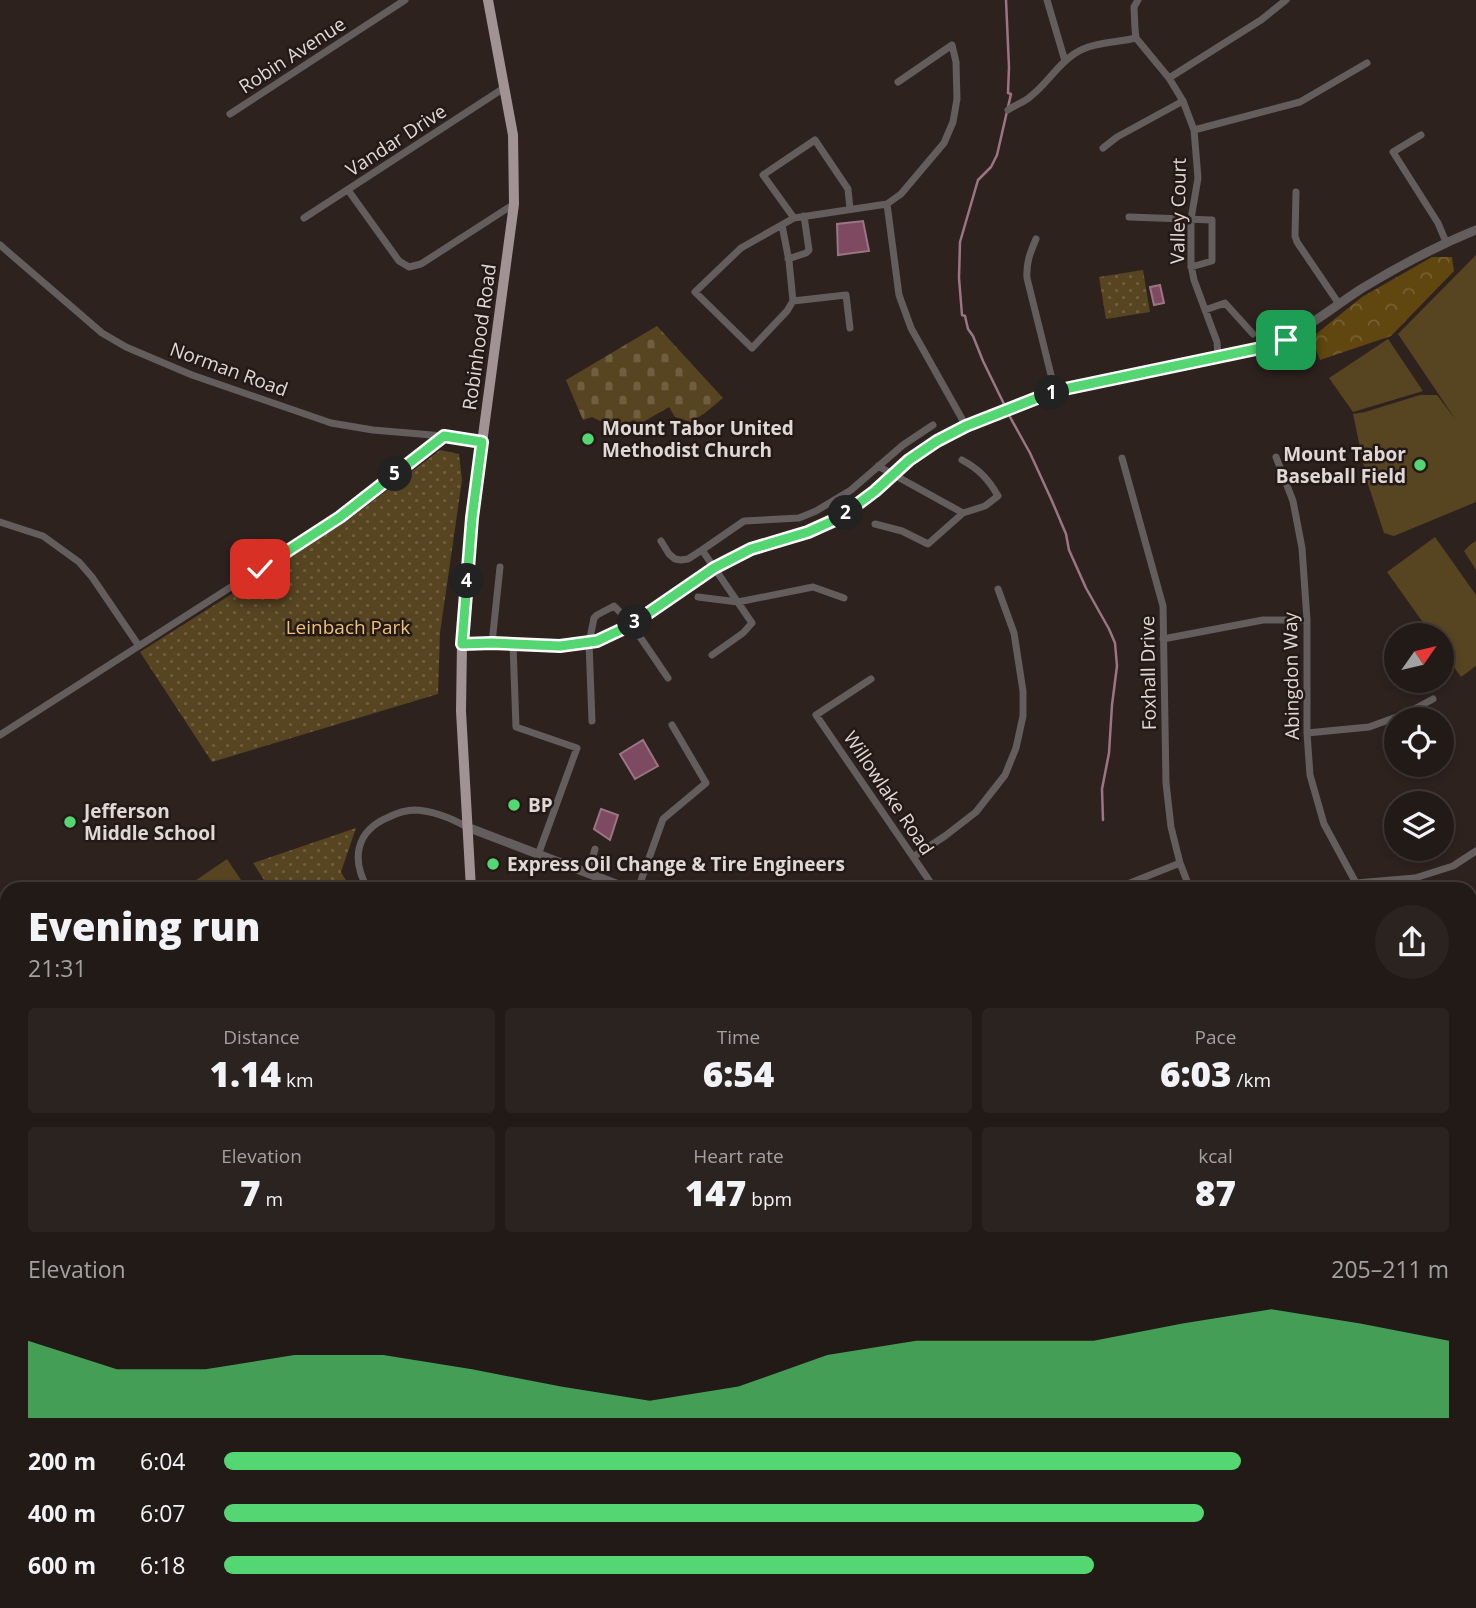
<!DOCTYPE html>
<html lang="en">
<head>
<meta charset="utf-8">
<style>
	body { margin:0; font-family:"Open Sans",sans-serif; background:#2a2320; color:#f1f3f6; height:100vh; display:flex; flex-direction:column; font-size:26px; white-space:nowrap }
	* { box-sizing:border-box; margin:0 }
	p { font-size:23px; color:#a2a1a1 }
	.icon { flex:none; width:38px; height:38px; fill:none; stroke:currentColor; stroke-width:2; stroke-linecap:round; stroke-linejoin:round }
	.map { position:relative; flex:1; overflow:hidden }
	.details { position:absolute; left:0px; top:882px; width:1477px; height:726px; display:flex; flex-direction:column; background:#221a17; border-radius:21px 21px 0 0; box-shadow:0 4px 10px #0003,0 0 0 2px #3f3836 }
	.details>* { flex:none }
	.needle { width:46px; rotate:56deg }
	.fabs { position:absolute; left:1384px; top:623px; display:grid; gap:14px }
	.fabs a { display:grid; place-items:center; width:70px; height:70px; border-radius:50%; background:#221a17; box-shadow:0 4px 10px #0003,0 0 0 2px #3f3836; font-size:35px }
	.pin { position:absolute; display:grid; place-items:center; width:60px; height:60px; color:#fff; margin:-30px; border-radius:14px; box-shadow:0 4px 10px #0006 }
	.km { position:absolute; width:35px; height:35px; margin:-18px; border-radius:50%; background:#222; color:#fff; font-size:19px; line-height:35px; text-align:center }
	.round { display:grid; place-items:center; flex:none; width:74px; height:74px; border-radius:37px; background:#2a2320 }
	.headline { display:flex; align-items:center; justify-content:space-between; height:119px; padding:0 28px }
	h1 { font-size:38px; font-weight:800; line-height:52px }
	.figures { display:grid; grid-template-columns:repeat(3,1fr); gap:10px; height:119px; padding:7px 28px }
	.figures div { display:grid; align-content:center; border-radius:7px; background:#2a2320; text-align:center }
	.figures b { font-size:35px; font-weight:800 }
	.figures small { font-size:19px; font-weight:400 }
	.figures p { font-size:19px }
	.chart { height:196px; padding:14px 28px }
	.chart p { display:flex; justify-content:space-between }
	.chart svg { width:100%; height:126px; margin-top:7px; fill:#54d672; opacity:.7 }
	ul { padding:0 28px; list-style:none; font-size:23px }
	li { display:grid; grid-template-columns:112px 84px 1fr; align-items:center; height:52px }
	li i { height:18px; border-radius:9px; background:#54d672 }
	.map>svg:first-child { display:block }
	.grass { fill:#574421 }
	.forest { fill:url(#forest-crowns) }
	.cemetery { fill:url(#cemetery-stones) }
	.park { fill:url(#park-dots) }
	.water { fill:#7e4a61; stroke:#9b7584; stroke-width:2 }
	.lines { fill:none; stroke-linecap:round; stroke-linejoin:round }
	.stream { stroke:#9b7584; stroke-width:2.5 }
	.minor { stroke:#635d5d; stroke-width:7 }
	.tertiary { stroke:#635d5d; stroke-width:9 }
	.secondary { stroke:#867c7c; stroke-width:10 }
	.primary { stroke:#a19394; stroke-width:10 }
	.route-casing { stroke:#fff; stroke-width:14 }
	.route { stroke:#54d672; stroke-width:9 }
	.poi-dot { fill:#54d672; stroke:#241916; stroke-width:2.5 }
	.labels { text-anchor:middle; stroke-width:5; stroke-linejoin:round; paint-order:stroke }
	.street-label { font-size:19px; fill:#e0d8d5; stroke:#241916 }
	.poi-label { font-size:19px; font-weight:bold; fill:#e0d8d5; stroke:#241916; text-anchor:start }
	.park-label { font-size:19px; fill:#edc275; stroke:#241916 }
</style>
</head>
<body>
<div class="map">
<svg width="1476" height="1608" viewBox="0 0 1476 1608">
	<defs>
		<pattern id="forest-crowns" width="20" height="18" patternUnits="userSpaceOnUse" patternTransform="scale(1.75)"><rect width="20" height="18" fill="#60460f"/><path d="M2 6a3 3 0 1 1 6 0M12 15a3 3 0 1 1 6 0" fill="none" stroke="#766031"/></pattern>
		<pattern id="cemetery-stones" width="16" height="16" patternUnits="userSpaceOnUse" patternTransform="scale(1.75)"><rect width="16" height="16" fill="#574421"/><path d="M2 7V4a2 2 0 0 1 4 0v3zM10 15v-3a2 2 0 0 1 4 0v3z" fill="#6f5e40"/></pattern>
		<pattern id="park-dots" width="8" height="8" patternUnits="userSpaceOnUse" patternTransform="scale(1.75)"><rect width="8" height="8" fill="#574421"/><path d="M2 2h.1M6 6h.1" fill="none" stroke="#6f5e40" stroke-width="1.8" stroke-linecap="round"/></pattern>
	</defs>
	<rect width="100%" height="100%" fill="#2e221f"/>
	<path class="grass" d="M1476,255V502L1394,536L1384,533L1367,481L1353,414L1365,412L1420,395H1437L1456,420L1398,334Z
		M1388,339L1423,391L1353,412L1329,378Z
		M1435,537L1476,595V666L1461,677L1442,650V635H1432L1387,572Z
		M1476,541V570L1464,551L1471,544Z
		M227,859L247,889H187L186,887Z"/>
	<path class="forest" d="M1432,257H1452L1454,271L1391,336L1320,360L1311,338L1362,297Z
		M624,1601H696L697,1608H624Z
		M1015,1601H1227V1608H1008Z"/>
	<path class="cemetery" d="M657,326L723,398L705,413L691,422L675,417L669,407L638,425L634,420L615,428L592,417L583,420L566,380Z"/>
	<path class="park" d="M1143,270L1150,312L1106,319L1099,277Z
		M440,450L459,454L462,480L440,633L438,694L212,762L140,652L344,523Z
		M356,828L341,872L351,889H270L253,863Z"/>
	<path class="water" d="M863,221L869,251L838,255L837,224Z
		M1160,285L1164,303L1154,305L1150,287Z
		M643,740L658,766L635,779L620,754Z
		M601,809L618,815L610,840L594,829Z"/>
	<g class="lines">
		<path class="stream" d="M1004,404L983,361L973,336L968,329L965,316L962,315L959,278L960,242L978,180L991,167L997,155L1011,94L1008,93L1009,67L1006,0
			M1010,417L1030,453L1052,501L1066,534L1069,550L1086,588L1109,629L1115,643L1117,666L1112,705L1109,753L1102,789L1103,820"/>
		<path class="minor" d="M1047,0L1065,61
			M1138,0L1134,7L1135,29L1136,38L1169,78L1183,101L1194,130L1198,178L1191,219V265L1194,280L1217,342L1218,356
			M1169,78L1261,20L1286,0
			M1008,110C1015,105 1025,102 1031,96C1047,84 1057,65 1074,54C1092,42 1115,43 1136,38
			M230,114L405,0
			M1194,130L1300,102L1367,63
			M1421,135L1393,152L1438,223L1446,242
			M1103,148L1117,137L1183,101
			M348,190L399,261L409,267L421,264L514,204
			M1296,192L1295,236L1297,242L1339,304
			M887,204L899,295L911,328L966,426
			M1129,217L1212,220V261L1191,267
			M304,218L504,88
			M794,218L763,175L815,140L848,189L850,209
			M782,225L789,261L793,301
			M1036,239C1030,253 1026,263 1027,278L1055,391
			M0,245L102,333L126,347L192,375L331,423L373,430L444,436L482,442
			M788,259L806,253L809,250L804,216
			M1205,310L1225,303L1253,334
			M850,328L846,295L793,301L787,311L752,348L695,292L741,248L794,218L887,204L901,194L944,143L953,122L957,99L956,62L952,45L898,82
			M1276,457L1293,501L1302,548L1307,620V733L1310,775L1324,824L1356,883L1357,889
			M1122,458L1163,606L1166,783L1171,827L1180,863L1190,889
			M878,466L963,513L985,506L998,496C989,480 979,469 962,460
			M0,522L43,536L79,562L92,577L139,646
			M875,524L902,531L928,544L963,513
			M661,541L669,554L675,559L681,560L688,559L702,550L744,521L799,518L816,511L851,490L903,445L933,425
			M702,550L752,623L743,633L712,655
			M698,597L738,602L813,587L844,598
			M1163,639L1263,620H1307
			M492,643L500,567
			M513,644L516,727L577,748L538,855
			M871,679L816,715L935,889
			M592,721L589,643L594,618L597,615L614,606C635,626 651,654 668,678
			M1307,733L1369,727L1405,714L1433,699
			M0,735L340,517L444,436
			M913,857L945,836L976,812L1005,775L1016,748L1023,716V691L1014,633L998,589
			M588,874L595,849
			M1356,883L1415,878L1453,866L1476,851
			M368,889C351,860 355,831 389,817C397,813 406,810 415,810C435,811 451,818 467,827
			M638,889L663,819L706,783L672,725
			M1115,889L1180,863
			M1470,1020L1476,1018
			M0,1212L7,1217
			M0,1440L7,1452
			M1470,1463L1476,1457
			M95,1601L101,1608
			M985,1608L994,1601
			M1298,1608L1309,1601"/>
		<path class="tertiary" d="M462,644L492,643L560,646L597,641L631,625L714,568L751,549L808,532L839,518L875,491L909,460L937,441L966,426L1055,391L1275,345C1306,329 1332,308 1361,289C1397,267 1437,246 1476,230
			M467,827L629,889
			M1470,1207L1476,1203
			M61,1608L67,1601
			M937,1608L938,1601"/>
		<path class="secondary" d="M1470,1231L1476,1235
			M0,1588L7,1587"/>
		<path class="primary" d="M471,889L461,711L462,644L472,518L514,204L513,135L488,0
			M482,1608V1601"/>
	</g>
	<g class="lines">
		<g class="route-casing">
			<path id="route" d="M260,569L340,517L444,436L482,442L472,518L462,644L492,643L560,646L597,641L631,625L714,568L751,549L808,532L839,518L875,491L909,460L937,441L966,426L1055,391L1275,345L1286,340"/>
		</g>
		<use href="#route" class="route"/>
	</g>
	<g class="poi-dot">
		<circle cx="588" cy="439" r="7"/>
		<circle cx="1420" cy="465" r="7"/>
		<circle cx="514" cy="805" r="7"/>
		<circle cx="70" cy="822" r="7"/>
		<circle cx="493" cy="864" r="7"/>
	</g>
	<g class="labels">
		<g class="street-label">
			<text transform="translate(292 55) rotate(-33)" y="7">Robin Avenue</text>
			<text transform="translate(396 140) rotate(-33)" y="7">Vandar Drive</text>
			<text transform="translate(1178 211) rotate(-89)" y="7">Valley Court</text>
			<text transform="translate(479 337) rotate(-82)" y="7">Robinhood Road</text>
			<text transform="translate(229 369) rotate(20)" y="7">Norman Road</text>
			<text transform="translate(1148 673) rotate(-91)" y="7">Foxhall Drive</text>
			<text transform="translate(1291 676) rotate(-91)" y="7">Abingdon Way</text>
			<text transform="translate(889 793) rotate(56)" y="7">Willowlake Road</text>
		</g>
		<g class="poi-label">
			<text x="602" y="435">Mount Tabor United<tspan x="602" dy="22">Methodist Church</tspan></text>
			<text x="1406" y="461" text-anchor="end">Mount Tabor<tspan x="1406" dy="22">Baseball Field</tspan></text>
			<text x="528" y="812">BP</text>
			<text x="84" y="818">Jefferson<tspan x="84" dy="22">Middle School</tspan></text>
			<text x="507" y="871">Express Oil Change &amp; Tire Engineers</text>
		</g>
		<g class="park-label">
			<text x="348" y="634">Leinbach Park</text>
		</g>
	</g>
</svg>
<div class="fabs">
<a><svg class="needle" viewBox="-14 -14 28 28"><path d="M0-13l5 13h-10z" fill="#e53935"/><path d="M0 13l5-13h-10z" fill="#a2a1a1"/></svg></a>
<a><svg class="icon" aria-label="locate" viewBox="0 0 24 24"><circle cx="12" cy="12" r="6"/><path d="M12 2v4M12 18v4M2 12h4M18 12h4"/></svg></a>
<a><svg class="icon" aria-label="layers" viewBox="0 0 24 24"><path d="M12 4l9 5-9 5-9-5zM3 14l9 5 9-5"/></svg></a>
</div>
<div class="pin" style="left:1286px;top:340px;background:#1e9e55"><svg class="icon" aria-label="arrive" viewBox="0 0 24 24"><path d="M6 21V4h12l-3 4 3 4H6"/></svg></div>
<div class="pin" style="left:260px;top:569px;background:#d93025"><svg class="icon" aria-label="check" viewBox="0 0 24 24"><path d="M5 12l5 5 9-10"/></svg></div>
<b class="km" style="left:1052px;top:393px">1</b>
<b class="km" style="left:846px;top:513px">2</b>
<b class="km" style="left:635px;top:622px">3</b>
<b class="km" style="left:467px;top:581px">4</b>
<b class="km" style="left:395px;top:474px">5</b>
<section class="details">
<div class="headline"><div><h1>Evening run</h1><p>21:31</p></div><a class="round"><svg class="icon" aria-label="share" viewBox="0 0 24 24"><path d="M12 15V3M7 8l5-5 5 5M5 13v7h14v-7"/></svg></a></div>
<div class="figures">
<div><p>Distance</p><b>1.14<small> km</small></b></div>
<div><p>Time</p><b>6:54</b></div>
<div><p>Pace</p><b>6:03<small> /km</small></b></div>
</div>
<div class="figures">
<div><p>Elevation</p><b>7<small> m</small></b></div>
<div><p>Heart rate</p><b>147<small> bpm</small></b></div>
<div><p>kcal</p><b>87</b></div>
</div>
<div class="chart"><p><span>Elevation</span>205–211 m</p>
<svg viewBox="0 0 160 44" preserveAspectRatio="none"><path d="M0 44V17L10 27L20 27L30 22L40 22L50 27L60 33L70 38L80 33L90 22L100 17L110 17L120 17L130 11L140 6L150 11L160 17V44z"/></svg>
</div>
<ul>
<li><b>200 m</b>6:04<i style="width:83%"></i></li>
<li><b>400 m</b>6:07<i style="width:80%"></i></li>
<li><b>600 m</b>6:18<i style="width:71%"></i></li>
</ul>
</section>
</div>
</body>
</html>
